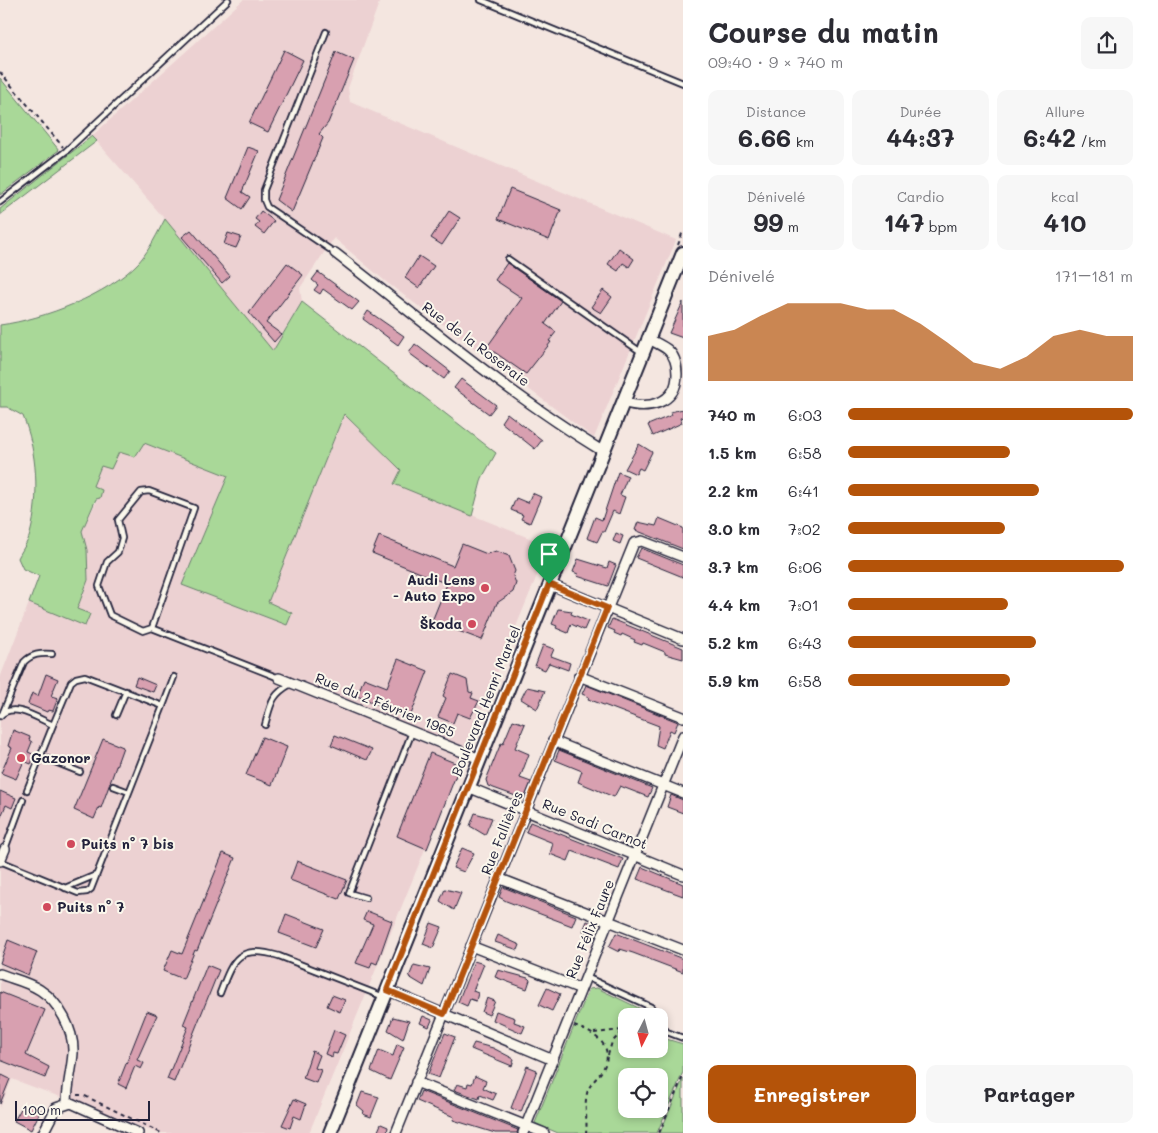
<!DOCTYPE html>
<html lang="fr">
<head>
<meta charset="utf-8">
<style>
	body { margin:0; font-family:Mali,sans-serif; background:#f7f7f7; color:#2b2b33; height:100vh; display:flex; flex-direction:column; font-size:19px; white-space:nowrap }
	* { box-sizing:border-box; margin:0 }
	p { font-size:16px; color:#7c7c81 }
	.icon { flex:none; width:28px; height:28px; fill:none; stroke:currentColor; stroke-width:2; stroke-linecap:round; stroke-linejoin:round }
	.map { position:relative; flex:1; overflow:hidden }
	.details { display:flex; flex-direction:column; background:#fff; width:475px }
	.details>* { flex:none }
	.needle { width:32px; rotate:186deg }
	.controls { position:absolute; left:618px; top:1008px; display:grid; gap:10px }
	.controls a { display:grid; place-items:center; width:50px; height:50px; border-radius:10px; background:#fff; box-shadow:0 2px 8px #0003; font-size:25px }
	.scale { position:absolute; left:15px; bottom:12px; width:135px; box-sizing:border-box; padding-left:5px; border:2px solid #22223b; border-top:0; font-size:14px; line-height:18px; white-space:nowrap; color:#22223b; -webkit-text-stroke:4px #fbf7ec; paint-order:stroke }
	.pin { position:absolute; display:grid; place-items:center; width:42px; height:42px; color:#fff; margin:-51px -21px; border-radius:50% 50% 50% 0; rotate:-45deg; box-shadow:0 0 5px #0007 }
	.pin .icon { rotate:45deg }
	.round { display:grid; place-items:center; flex:none; width:52px; height:52px; border-radius:10px; background:#f7f7f7 }
	.overview { display:flex; align-items:center; justify-content:space-between; height:85px; padding:0 25px }
	h1 { font-size:28px; font-weight:700; line-height:38px }
	.figures { display:grid; grid-template-columns:repeat(3,1fr); gap:8px; height:85px; padding:5px 25px }
	.figures div { display:grid; align-content:center; border-radius:10px; background:#f7f7f7; text-align:center }
	.figures b { font-size:25px; font-weight:700 }
	.figures small { font-size:14px; font-weight:400 }
	.figures p { font-size:14px }
	.chart { height:140px; padding:10px 25px }
	.chart p { display:flex; justify-content:space-between }
	.chart svg { width:100%; height:90px; margin-top:5px; fill:#b45309; opacity:.7 }
	.action { display:flex; gap:10px; margin-top:auto; padding:10px 25px }
	.action a { flex:1; height:58px; border-radius:10px; background:#b45309; color:#fff; font-size:20px; font-weight:700; line-height:58px; text-align:center }
	.action a+a { background:#f7f7f7; color:#2b2b33 }
	ul { padding:0 25px; list-style:none; font-size:16px }
	li { display:grid; grid-template-columns:80px 60px 1fr; align-items:center; height:38px }
	li i { height:12px; border-radius:6px; background:#b45309 }
	main { display:flex; flex:1; min-height:0 }
	.map>svg:first-child { display:block }
	.built { fill:#ecd1d2 }
	.green { fill:#a9d898; stroke:#667d6a; fill-rule:evenodd }
	.building { fill:#d8a0b0; stroke:#22223b }
	.lines { fill:none; stroke-linecap:round; stroke-linejoin:round }
	.lane-casing { stroke:#22223b; stroke-width:8 }
	.street-casing { stroke:#22223b; stroke-width:12 }
	.secondary-casing { stroke:#22223b; stroke-width:16 }
	.path { stroke:#22223b; stroke-width:2; stroke-dasharray:4 4; stroke-linecap:butt }
	.lane { stroke:#fbf7ec; stroke-width:4.5 }
	.street { stroke:#fbf7ec; stroke-width:9 }
	.secondary { stroke:#fbf7ec; stroke-width:12 }
	.route-casing { stroke:#fff; stroke-width:10 }
	.route { stroke:#b45309; stroke-width:6 }
	.poi-dot { fill:#d1495b; stroke:#fbf7ec; stroke-width:2 }
	.labels { text-anchor:middle; stroke-width:4; stroke-linejoin:round; paint-order:stroke }
	.street-label { font-size:14px; fill:#22223b; stroke:#fbf7ec }
	.poi-label { font-size:14px; font-weight:bold; fill:#22223b; stroke:#fbf7ec; text-anchor:start }
</style>
</head>
<body>
<main>
<div class="map">
<svg width="683" height="1133" viewBox="0 0 683 1133">
	<rect width="100%" height="100%" fill="#f4e6e0"/>
	<filter id="ink" filterUnits="userSpaceOnUse"><feTurbulence type="fractalNoise" baseFrequency=".02" numOctaves="2"/><feDisplacementMap in="SourceGraphic" scale="10" xChannelSelector="R" yChannelSelector="G"/><feConvolveMatrix kernelMatrix="1 2 1 2 8 2 1 2 1" color-interpolation-filters="sRGB"/></filter>
	<g filter="url(#ink)">
		<path class="built" d="M243,0H380L348,88L350,102L676,240L594,438L385,281L334,238L300,288L302,302L273,351L171,226L92,136Z
			M344,414L401,470L395,484L549,546L309,1133H157L12,1079L0,1108V678L29,603L85,626L90,614L77,609L88,580L87,550L82,531L102,490L93,486L101,466L119,452L144,443L228,476L182,585L287,625L292,613L268,602Z"/>
		<path class="green" d="M0,78L59,150L0,195Z
			M92,136L97,141L0,215V209Z
			M165,219L273,351L302,302L496,453L482,478L472,516L394,484L401,470L344,414L268,602L292,613L287,625L182,585L228,476L144,443L135,457L119,452L111,469L101,466L93,486L102,490L100,498L96,499L82,531L87,550L88,580L77,609L90,614L85,626L29,603L39,576L23,569L18,558C22,550 28,542 30,534C40,497 37,451 23,416L7,407H0V325C44,319 108,295 139,262C150,249 157,234 165,219Z
			M597,988L647,1012L650,1016H626V1049H659V1030L663,1038L683,1044V1072L657,1133H558L535,1123L589,989ZM626,1076H659V1109H626Z
			M683,1079V1133H660Z"/>
		<path class="building" d="M284,50L303,60L268,132L249,123Z
			M336,52L354,60L328,123L319,134L323,138L292,212L276,200Z
			M248,147L259,151L242,192L250,197L242,209L227,198Z
			M510,189L561,210L549,240L498,219Z
			M261,211L274,221L264,234L255,227L259,222L255,219Z
			M449,211L460,218L442,245L431,238Z
			M191,230L230,276L222,283L182,237Z
			M228,233L241,237L236,248L224,244Z
			M619,248L634,259L629,267L623,263L618,271L608,264Z
			M419,256L434,266L419,288L405,278Z
			M287,263L303,275L266,323L281,334L274,342L249,313Z
			M507,263L561,301L545,324L556,332L549,341L551,342L526,374L487,347L522,298L495,280Z
			M318,272L359,302L352,310L323,289L320,294L314,290L318,285L312,280Z
			M603,290L612,297L601,313L591,307Z
			M683,302V338L669,333Z
			M368,311L404,336L398,345L363,319Z
			M415,344L450,371L444,379L409,353Z
			M461,379L496,405L489,414L454,388Z
			M683,409V417L680,418L682,423L653,436L648,425L672,415L670,412Z
			M507,413L542,440L535,449L501,422Z
			M639,444L652,452L643,470L639,468L636,474L625,469Z
			M618,472L628,476L620,495L625,497L619,514L613,511L604,532H602L597,542L587,538L595,517L602,520Z
			M532,493L541,497L530,523L521,519L523,515L511,510L516,498L528,503Z
			M659,518L683,528V549L635,530L638,522L656,526Z
			M616,533L623,536L620,544L613,541Z
			M379,536L453,566L462,544L487,554L496,551L509,556L515,571L513,576L516,583L513,592L497,603L482,640L432,621L447,584L372,553Z
			M641,548L683,565V577L636,558Z
			M578,559L607,568L609,562L616,565L608,586L577,576L578,574L573,572Z
			M558,609L572,611L571,614L588,621L584,630L571,624L568,633L556,628L557,626L552,624Z
			M612,619L683,648V659L665,654V652L643,643L642,645L634,642L635,640L622,634L621,636L614,633L615,631L608,628Z
			M543,645L554,649L551,656L570,663L568,670L549,663L545,670L535,666Z
			M398,659L428,671L410,717L357,696L364,678L387,687Z
			M46,674L58,679L51,696L58,698L53,711L48,710L47,712L28,704L32,693L38,696Z
			M452,674L467,680L469,692L473,693L471,698L479,701L470,718L457,713L453,723L438,717L446,698L443,696Z
			M137,677L156,685L153,692L134,685Z
			M586,685L678,722L674,732L670,730L663,748L656,745L659,726L588,699L589,697L582,694Z
			M527,687L545,691L537,709L521,699Z
			M513,720L525,724L515,748L529,754L520,778L531,782L524,799L488,786L486,780L501,743L503,744Z
			M13,730L30,737L29,740L32,742L28,752L35,755L31,764L24,761L16,779L1,773L12,748L8,746Z
			M335,735L372,750L367,760L331,745Z
			M262,737L287,747L272,785L246,775Z
			M103,739L123,747L101,808L99,807L94,819L74,810Z
			M559,750L652,788L648,797L620,786L614,797L578,782L582,771L555,760Z
			M430,753L460,765L427,849L397,836Z
			M0,791L16,798L12,808L6,805L0,819Z
			M671,795L683,800V813L667,807Z
			M475,813L492,818L485,835L470,826Z
			M530,822L623,859L619,869L572,851L568,861L550,854L553,843L526,832Z
			M462,848L474,853L464,872L453,868Z
			M223,853L235,858L197,951L195,950L183,979L163,971L172,950L182,954Z
			M297,861L347,880L339,899L290,880Z
			M642,867L683,884V896L637,879Z
			M503,887L576,916L572,926L506,901L499,897Z
			M445,889L461,893L454,910L440,901Z
			M367,911L392,921L377,964L372,962L370,968L356,963L373,924L363,920Z
			M286,914L324,929L316,947L279,933Z
			M587,921L596,925L592,935L583,931Z
			M431,923L442,927L433,948L423,944Z
			M616,933L683,959V972L633,953L620,949L619,952L609,947Z
			M498,935L520,945L518,950L495,942Z
			M8,940L37,952L28,975L0,963Z
			M474,961L484,964L473,991L478,993L476,1001L470,999L467,1006L458,1002Z
			M207,965L219,970L174,1082L167,1079L188,1027L183,1025Z
			M414,965L430,969L424,986L409,977Z
			M498,970L528,978L530,980L527,989L495,977Z
			M547,988L560,994L552,1011L539,1005Z
			M0,992L45,1010L26,1055L49,1067L45,1078L0,1060Z
			M332,995L345,1000L340,1012L327,1006Z
			M487,998L495,1001L489,1015L482,1012Z
			M147,1011L157,1015L137,1060L144,1063L141,1069L135,1066L126,1088L118,1084Z
			M496,1011L515,1018L514,1022L525,1026L522,1033L493,1020Z
			M423,1016L432,1020L429,1027L420,1023Z
			M393,1017L409,1021L403,1039L388,1030Z
			M334,1030L345,1035L337,1054L333,1053L332,1057L325,1054Z
			M445,1033L455,1037L439,1078L428,1074Z
			M474,1043L493,1048L514,1059L512,1066L471,1049Z
			M397,1044L404,1047L390,1080L371,1071L379,1050L393,1056Z
			M312,1051L320,1055L315,1068L321,1070L316,1083L303,1078Z
			M527,1066L537,1070L521,1112L511,1108Z
			M2,1075L10,1079L0,1104V1080Z
			M475,1076L486,1081L483,1088L496,1094L493,1100L480,1095L479,1099L454,1090L457,1084L467,1087L468,1083L472,1084Z
			M421,1091L518,1130L517,1133H495L453,1120L454,1117L417,1101Z
			M362,1092L379,1097L371,1117L363,1114L364,1111L357,1105Z
			M294,1099L306,1104L301,1119L294,1116L290,1128L282,1125Z
			M30,1104L41,1110L31,1130L14,1121L23,1105L27,1108Z
			M381,1124L388,1127L387,1133H377Z"/>
		<g class="lines">
			<g class="lane-casing">
				<path id="lane" d="M481,0L683,83
					M326,32L264,190V200L267,207L335,253
					M0,202L66,151L228,0
					M508,259L641,352
					M152,628L194,508L149,491L141,492L118,520L122,538L118,552L107,562L99,586L110,615L143,631L152,628L279,678
					M163,706L174,677
					M3,712L24,662C32,654 40,653 52,654
					M116,715L126,691
					M0,716C13,701 39,719 53,725L71,682L76,678L85,676L163,706L91,889L87,892L78,893L0,861
					M265,725C271,704 271,695 291,684
					M40,756L80,772
					M113,786L129,792
					M27,790L53,725
					M5,849L23,800
					M65,888L96,875
					M366,898L349,893L412,732
					M586,977L651,1007L656,1016
					M220,993C233,959 238,944 279,956L384,997
					M659,1021L667,1032L683,1038"/>
			</g>
			<g class="street-casing">
				<path id="street" d="M335,253C423,321 509,395 604,452
					M623,402C646,410 677,405 677,374C677,365 675,356 668,350C662,345 654,342 647,338
					M549,584L683,639
					M579,676L683,717
					M279,678L480,759
					M553,741L683,793
					M468,787L683,875
					M0,861L5,849
					M498,878L683,950
					M471,946L581,989
					M0,974C13,979 28,982 40,990C59,1002 74,1030 73,1053C72,1069 67,1086 67,1103
					M387,990L553,1060
					M416,1082L544,1133
					M43,1133L56,1108L71,1103L138,1133
					M396,1133L634,543L642,541L683,557
					M523,1133L683,736"/>
			</g>
			<g class="secondary-casing">
				<path id="secondary" d="M330,1133L683,253"/>
			</g>
			<path class="path" d="M0,72L63,147
				M678,245L683,231
				M574,1026C592,1032 615,1044 604,1067C600,1076 592,1081 588,1090C583,1104 588,1119 586,1133
				M594,1033L622,1030
				M608,1055L612,1042L626,1028
				M77,1095H83L161,1133
				M659,1133L683,1076"/>
			<use href="#lane" class="lane"/>
			<use href="#street" class="street"/>
			<use href="#secondary" class="secondary"/>
		</g>
	</g>
	<g class="lines" filter="url(#ink)">
		<g class="route-casing">
			<path id="route" d="M549,584L607,608L444,1014L387,990Z"/>
		</g>
		<use href="#route" class="route"/>
	</g>
	<g class="poi-dot">
		<circle cx="485" cy="588" r="5"/>
		<circle cx="472" cy="624" r="5"/>
		<circle cx="21" cy="758" r="5"/>
		<circle cx="71" cy="844" r="5"/>
		<circle cx="47" cy="907" r="5"/>
	</g>
	<g class="labels">
		<g class="street-label">
			<text transform="translate(476 344) rotate(37)" y="5">Rue de la Roseraie</text>
			<text transform="translate(486 701) rotate(-68)" y="5">Boulevard Henri Martel</text>
			<text transform="translate(385 705) rotate(22)" y="5">Rue du 2 Février 1965</text>
			<text transform="translate(595 824) rotate(22)" y="5">Rue Sadi Carnot</text>
			<text transform="translate(502 833) rotate(-68)" y="5">Rue Fallières</text>
			<text transform="translate(590 929) rotate(-68)" y="5">Rue Félix Faure</text>
		</g>
		<g class="poi-label">
			<text x="475" y="585" text-anchor="end">Audi Lens<tspan x="475" dy="16">- Auto Expo</tspan></text>
			<text x="462" y="629" text-anchor="end">Škoda</text>
			<text x="31" y="763">Gazonor</text>
			<text x="81" y="849">Puits n° 7 bis</text>
			<text x="57" y="912">Puits n° 7</text>
		</g>
	</g>
</svg>
<div class="controls">
<a><svg class="needle" viewBox="-14 -14 28 28"><path d="M0-13l5 13h-10z" fill="#e53935"/><path d="M0 13l5-13h-10z" fill="#7c7c81"/></svg></a>
<a><svg class="icon" aria-label="locate" viewBox="0 0 24 24"><circle cx="12" cy="12" r="6"/><path d="M12 2v4M12 18v4M2 12h4M18 12h4"/></svg></a>
</div>
<div class="scale">100 m</div>
<div class="pin" style="left:549px;top:584px;background:#1e9e55"><svg class="icon" aria-label="arrive" viewBox="0 0 24 24"><path d="M6 21V4h12l-3 4 3 4H6"/></svg></div>
</div>
<section class="details">
<div class="overview"><div><h1>Course du matin</h1><p>09:40 · 9 × 740 m</p></div><a class="round"><svg class="icon" aria-label="share" viewBox="0 0 24 24"><path d="M12 15V3M7 8l5-5 5 5M5 13v7h14v-7"/></svg></a></div>
<div class="figures">
<div><p>Distance</p><b>6.66<small> km</small></b></div>
<div><p>Durée</p><b>44:37</b></div>
<div><p>Allure</p><b>6:42<small> /km</small></b></div>
</div>
<div class="figures">
<div><p>Dénivelé</p><b>99<small> m</small></b></div>
<div><p>Cardio</p><b>147<small> bpm</small></b></div>
<div><p>kcal</p><b>410</b></div>
</div>
<div class="chart"><p><span>Dénivelé</span>171–181 m</p>
<svg viewBox="0 0 160 44" preserveAspectRatio="none"><path d="M0 44V22L10 19L20 12L30 6L40 6L50 6L60 9L70 9L80 16L90 25L100 35L110 38L120 32L130 22L140 19L150 22L160 22V44z"/></svg>
</div>
<ul>
<li><b>740 m</b>6:03<i style="width:100%"></i></li>
<li><b>1.5 km</b>6:58<i style="width:57%"></i></li>
<li><b>2.2 km</b>6:41<i style="width:67%"></i></li>
<li><b>3.0 km</b>7:02<i style="width:55%"></i></li>
<li><b>3.7 km</b>6:06<i style="width:97%"></i></li>
<li><b>4.4 km</b>7:01<i style="width:56%"></i></li>
<li><b>5.2 km</b>6:43<i style="width:66%"></i></li>
<li><b>5.9 km</b>6:58<i style="width:57%"></i></li>
</ul>
<div class="action"><a>Enregistrer</a><a>Partager</a></div>
</section>
</main>
</body>
</html>
